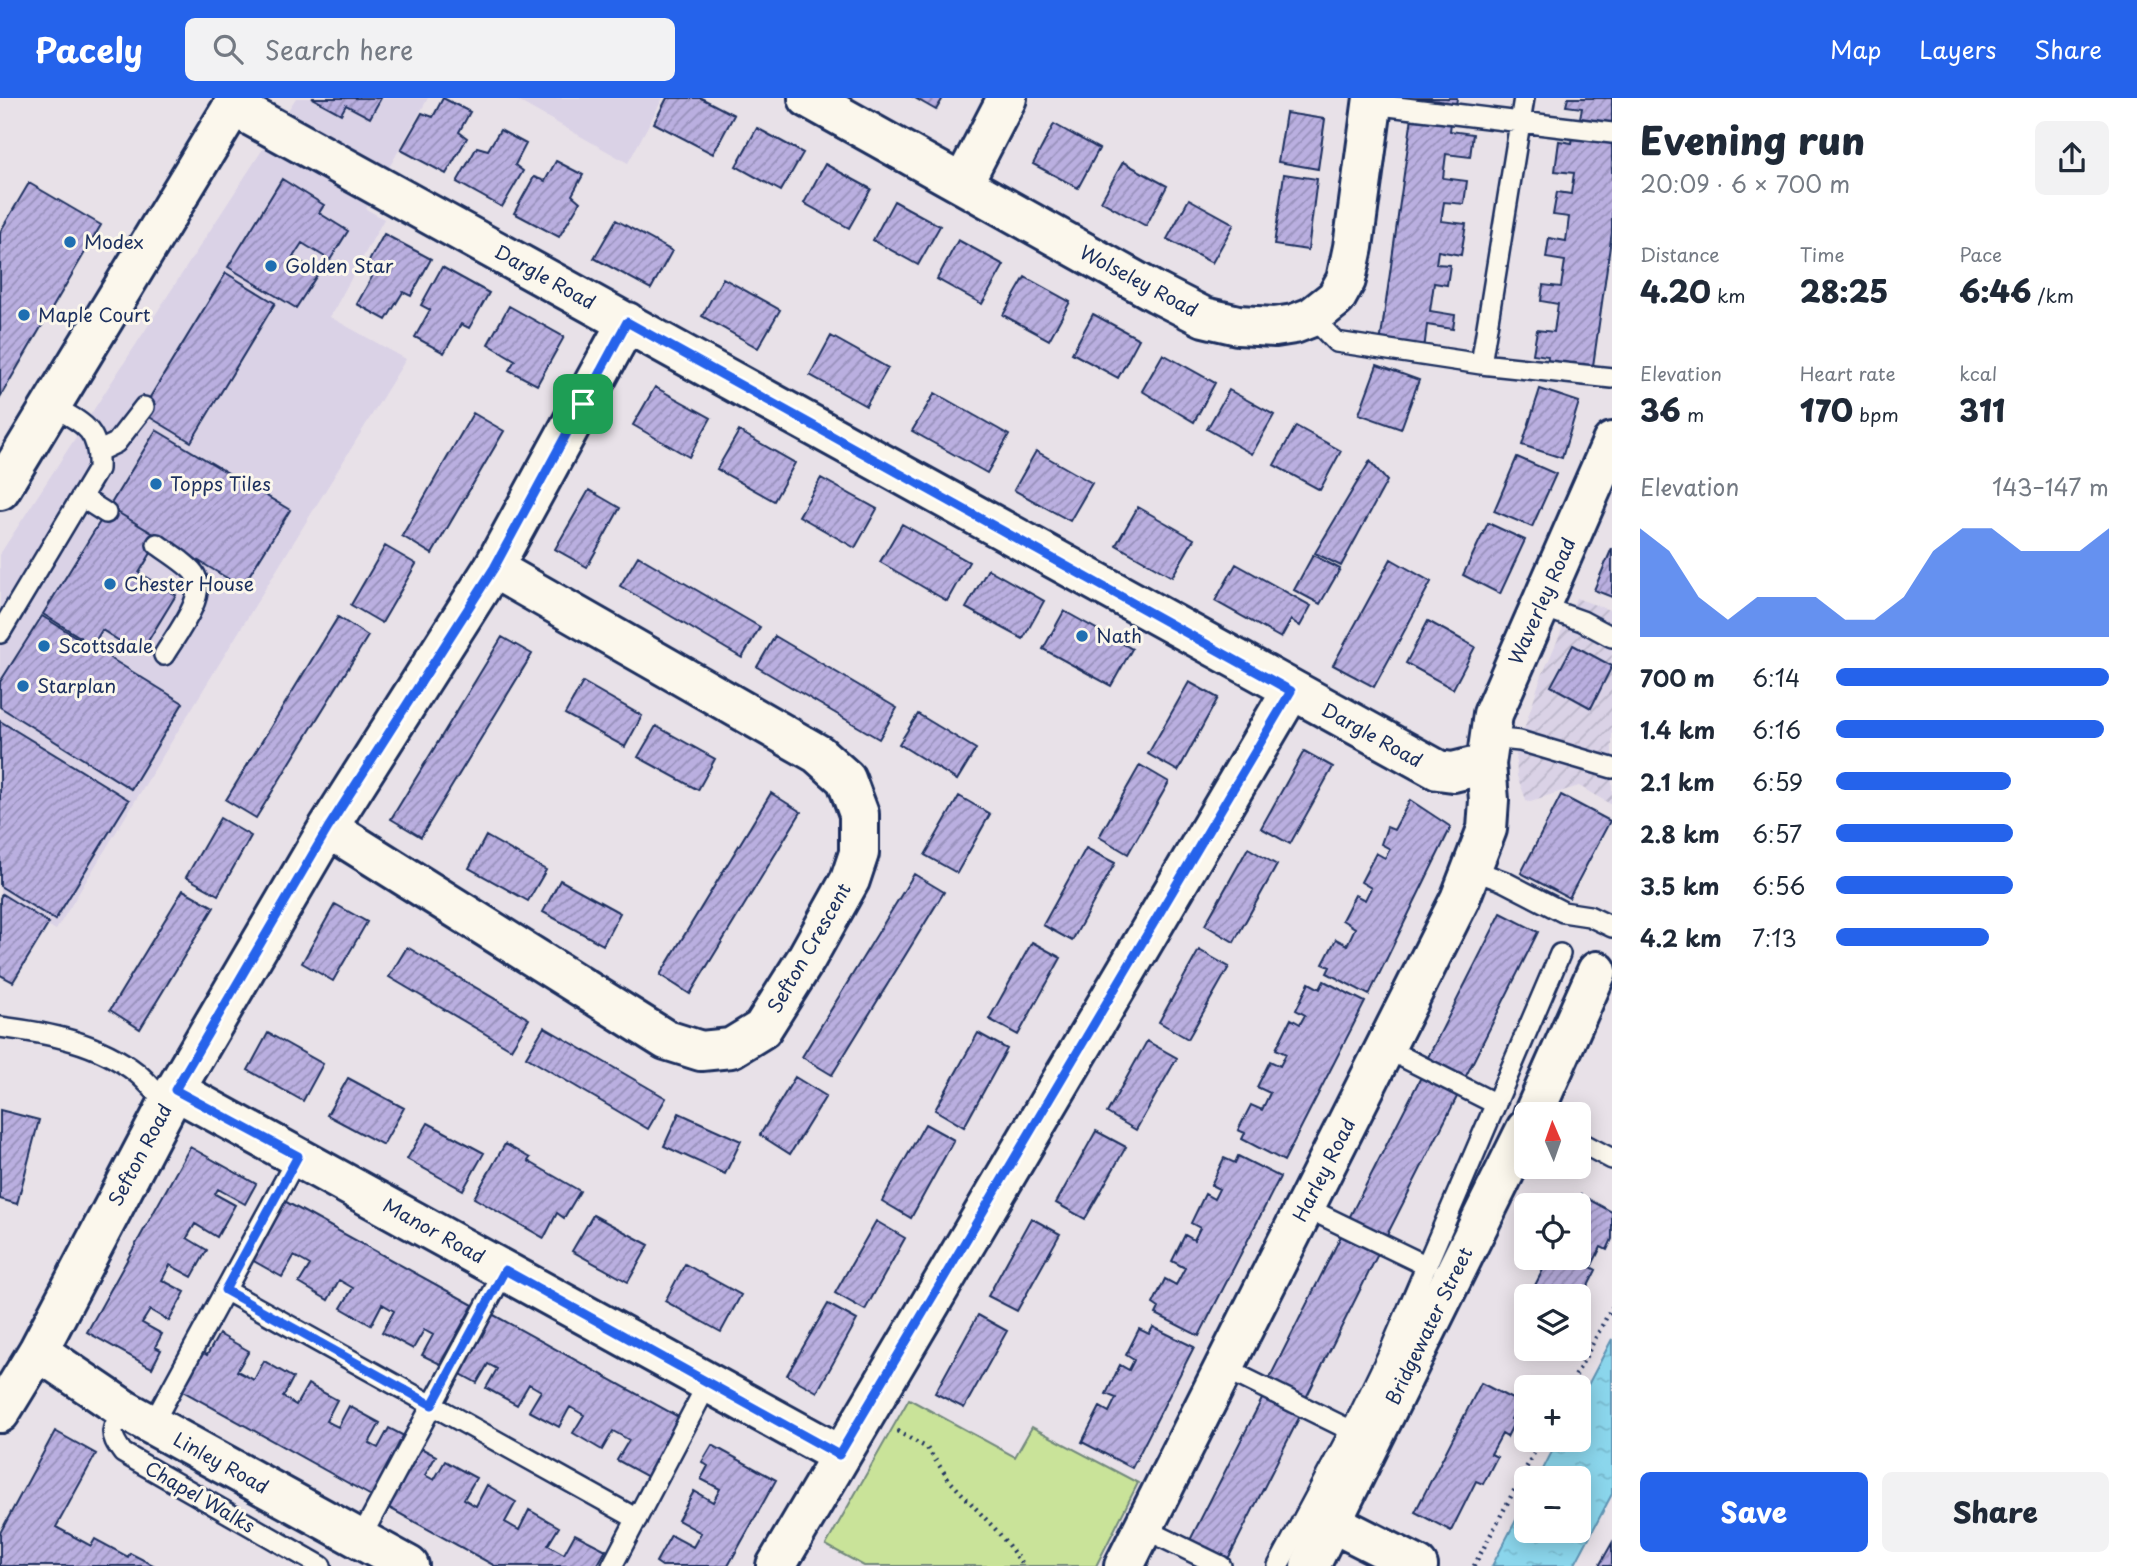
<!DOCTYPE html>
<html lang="en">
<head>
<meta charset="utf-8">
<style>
	body { margin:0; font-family:"Playpen Sans",sans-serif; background:#f2f2f3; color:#1f2937; height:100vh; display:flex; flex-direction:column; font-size:26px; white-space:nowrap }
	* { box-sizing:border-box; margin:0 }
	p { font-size:23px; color:#747a83 }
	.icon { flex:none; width:38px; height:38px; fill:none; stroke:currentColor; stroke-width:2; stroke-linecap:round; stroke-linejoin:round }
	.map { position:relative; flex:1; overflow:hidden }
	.details { display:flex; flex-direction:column; background:#fff; width:525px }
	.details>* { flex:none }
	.needle { width:46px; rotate:358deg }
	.controls { position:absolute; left:1514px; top:1004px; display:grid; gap:14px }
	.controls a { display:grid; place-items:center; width:77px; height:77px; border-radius:10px; background:#fff; box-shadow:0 4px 18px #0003; font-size:35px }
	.pin { position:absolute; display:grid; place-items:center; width:60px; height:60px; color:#fff; margin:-30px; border-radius:14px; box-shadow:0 4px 10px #0006 }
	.round { display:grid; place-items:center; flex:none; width:74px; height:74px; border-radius:10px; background:#f2f2f3 }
	.summary { display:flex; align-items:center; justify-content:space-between; height:119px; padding:0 28px }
	h1 { font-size:38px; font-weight:800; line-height:52px }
	.metrics { display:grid; grid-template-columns:repeat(3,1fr); gap:10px; height:119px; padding:7px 28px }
	.metrics div { display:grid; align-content:center }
	.metrics b { font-size:30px; font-weight:800 }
	.metrics small { font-size:19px; font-weight:400 }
	.metrics p { font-size:19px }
	.chart { height:196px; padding:14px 28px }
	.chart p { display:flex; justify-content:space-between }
	.chart svg { width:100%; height:126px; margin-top:7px; fill:#2563eb; opacity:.7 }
	.cta { display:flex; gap:14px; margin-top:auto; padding:14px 28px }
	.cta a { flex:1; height:80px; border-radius:10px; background:#2563eb; color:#fff; font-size:28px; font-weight:800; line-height:80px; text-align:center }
	.cta a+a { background:#f2f2f3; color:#1f2937 }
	ul { padding:0 28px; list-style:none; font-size:23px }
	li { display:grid; grid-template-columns:112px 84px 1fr; align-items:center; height:52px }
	li i { height:18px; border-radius:9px; background:#2563eb }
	header { display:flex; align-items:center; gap:42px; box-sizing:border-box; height:98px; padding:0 35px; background:#2563eb; color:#fff }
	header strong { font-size:33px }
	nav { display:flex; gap:38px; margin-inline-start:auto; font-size:24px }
	.search { width:490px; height:63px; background:#f2f2f3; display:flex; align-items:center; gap:18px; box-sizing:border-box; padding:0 24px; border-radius:10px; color:#747a83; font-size:26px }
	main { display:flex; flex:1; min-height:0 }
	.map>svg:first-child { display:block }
	.built { fill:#dad2e6 }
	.industrial { fill:url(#industrial-furrows) }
	.green { fill:#c9e399; stroke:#72897c; stroke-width:2 }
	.water { fill:url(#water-ripples); stroke:#5e93b3; stroke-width:2 }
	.building { fill:url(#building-hatch); stroke:#1b2f5e; stroke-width:2 }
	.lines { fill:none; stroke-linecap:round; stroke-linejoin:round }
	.lane-casing { stroke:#1b2f5e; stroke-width:24 }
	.street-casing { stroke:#1b2f5e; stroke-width:44 }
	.highway-casing { stroke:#1b2f5e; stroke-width:44 }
	.path { stroke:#1b2f5e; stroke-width:4.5; stroke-dasharray:2 5; stroke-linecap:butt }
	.lane { stroke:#fbf7ec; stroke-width:19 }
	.street { stroke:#fbf7ec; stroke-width:38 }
	.highway { stroke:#fbf7ec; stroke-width:38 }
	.route-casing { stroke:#fff; stroke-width:14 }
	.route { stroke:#2563eb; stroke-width:9 }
	.poi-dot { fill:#1f6fb2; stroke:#fbf7ec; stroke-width:2.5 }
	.labels { text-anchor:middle; stroke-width:6; stroke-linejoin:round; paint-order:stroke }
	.poi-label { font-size:19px; fill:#1b2f5e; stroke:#fbf7ec; text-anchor:start }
	.street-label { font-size:19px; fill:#1b2f5e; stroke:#fbf7ec }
</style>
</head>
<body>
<header>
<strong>Pacely</strong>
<div class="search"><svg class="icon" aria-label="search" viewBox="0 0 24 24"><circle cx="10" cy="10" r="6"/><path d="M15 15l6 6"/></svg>Search here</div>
<nav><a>Map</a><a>Layers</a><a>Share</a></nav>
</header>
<main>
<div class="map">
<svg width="1612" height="1468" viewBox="0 0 1612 1468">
	<defs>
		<pattern id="industrial-furrows" width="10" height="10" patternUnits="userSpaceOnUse" patternTransform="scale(1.75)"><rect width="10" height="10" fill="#dad2e6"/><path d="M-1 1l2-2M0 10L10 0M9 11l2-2" fill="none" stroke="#bab5c8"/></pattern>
		<pattern id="water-ripples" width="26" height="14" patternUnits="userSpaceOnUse" patternTransform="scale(1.75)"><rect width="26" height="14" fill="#8bd6ec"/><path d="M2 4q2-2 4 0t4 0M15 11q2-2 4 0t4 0" fill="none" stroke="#77b8cd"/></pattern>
		<pattern id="building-hatch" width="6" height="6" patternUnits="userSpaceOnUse" patternTransform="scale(1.75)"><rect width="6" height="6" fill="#baafe0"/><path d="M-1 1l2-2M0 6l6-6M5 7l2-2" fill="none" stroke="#968fb9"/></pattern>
	</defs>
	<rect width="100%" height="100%" fill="#e8e1e8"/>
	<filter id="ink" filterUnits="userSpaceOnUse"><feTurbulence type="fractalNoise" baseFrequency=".0143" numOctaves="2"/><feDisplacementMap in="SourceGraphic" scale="14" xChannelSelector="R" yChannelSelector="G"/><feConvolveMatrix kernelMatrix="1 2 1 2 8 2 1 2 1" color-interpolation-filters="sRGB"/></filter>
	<g filter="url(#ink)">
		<path class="built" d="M296,0H428L366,111L384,121L330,219L406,261L56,832L0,801V456Z
			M513,0H663L628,65Z"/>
		<path class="industrial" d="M1576,500L1612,513V707L1579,688L1527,704L1517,678L1516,656L1540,582Z"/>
		<path class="green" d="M909,1301L1015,1359L1032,1329L1138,1385L1096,1468H864L826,1447Z"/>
		<path class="water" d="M1612,1241V1396L1574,1468H1492L1526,1403V1433H1578V1381H1538L1558,1342H1578L1579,1304Z"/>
		<path class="building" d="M312,0H381L370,20L346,7L341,16Z
			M443,0L470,14L459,34L467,40L446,76L401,52L422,15L433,19Z
			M667,0H701L734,17L713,56L654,25Z
			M915,0H943L936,12Z
			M1413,0H1457L1456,8L1413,2Z
			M1568,0H1612V25L1580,20L1582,10L1566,8Z
			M1286,15L1325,21L1318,71L1278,64Z
			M1412,19L1451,25L1450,33L1473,36L1470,59L1446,56L1443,80L1467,83L1464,106L1444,104L1441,123L1466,126L1461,157L1438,153L1436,166L1450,167L1447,187L1434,185L1430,213L1455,217L1453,231L1427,227L1424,252L1380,246Z
			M1054,26L1099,51L1078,90L1033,66Z
			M757,30L803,55L781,93L736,68Z
			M500,32L526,46L515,67L523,73L502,109L457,84L477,49L488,52Z
			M1574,32L1612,38V134L1592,275L1547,268L1548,258L1533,256L1537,232L1554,234L1558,206L1541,203L1543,187L1561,189L1565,163L1546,160L1549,140L1566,143L1569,119L1553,117L1557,94L1571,96L1574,75L1555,73L1559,43L1572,45Z
			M556,63L583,77L572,97L580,104L559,139L514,115L534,79L545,83Z
			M1123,64L1167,88L1146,128L1101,103Z
			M825,66L871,91L849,130L804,105Z
			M1284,76L1317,81L1308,152L1274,147Z
			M282,81L324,107L319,115L348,133L330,162L302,145L293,159L319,174L296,210L228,169Z
			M29,85L101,127L0,299V134Z
			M1189,101L1234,126L1212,165L1167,141Z
			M894,103L940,128L918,167L873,142Z
			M616,122L672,153L651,191L594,160Z
			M384,136L431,161L411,198L403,194L386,222L357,206L372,179L363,174Z
			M958,142L1004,167L982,206L937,181Z
			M442,169L489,195L469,230L461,226L444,255L415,239L430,212L421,207Z
			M226,175L275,205L191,344L141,314Z
			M1025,179L1070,204L1049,242L1003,217Z
			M723,180L780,212L758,250L702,218Z
			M509,208L564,239L537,287L509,272L515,262L488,246Z
			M1093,216L1139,241L1118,280L1072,255Z
			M831,238L888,270L866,308L810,277Z
			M1163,256L1215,285L1194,324L1142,293Z
			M1377,267L1419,282L1401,331L1359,316Z
			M655,289L711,320L689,359L633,327Z
			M1540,291L1579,304L1562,360L1522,347Z
			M1229,292L1274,317L1252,356L1207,331Z
			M935,295L1009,337L987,375L912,333Z
			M473,315L504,333L432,456L402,438Z
			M1296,328L1341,353L1320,392L1274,367Z
			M156,332L290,412L242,489L109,409Z
			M739,333L795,365L774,403L717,371Z
			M1036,353L1092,385L1070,423L1014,392Z
			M1517,359L1556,376L1532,429L1494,413Z
			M1370,363L1387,383L1341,468L1315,455Z
			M821,380L877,411L855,450L799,418Z
			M589,392L620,410L587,469L555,451Z
			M109,409L160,440L139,475L176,497L140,556L102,532L93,547L43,516Z
			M1138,409L1194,441L1172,479L1116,447Z
			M1488,425L1525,442L1500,496L1463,477Z
			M902,426L969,464L947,503L880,464Z
			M385,448L416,466L382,525L351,507Z
			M1612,450V499L1594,492Z
			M1313,457L1340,471L1320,506L1294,492Z
			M638,458L760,529L742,560L620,488Z
			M1391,461L1431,484L1374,589L1333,567Z
			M1236,466L1311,508L1300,528L1291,522L1281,540L1215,503Z
			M988,471L1044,503L1023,541L966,510Z
			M1064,513L1132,551L1111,588L1043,551Z
			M42,518L183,605L131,691L0,609V584Z
			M338,519L368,538L256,720L226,702Z
			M1428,523L1475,549L1453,591L1406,565Z
			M775,538L897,610L879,641L757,569Z
			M502,539L532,556L421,739L391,721Z
			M1573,547L1612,568L1591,610L1551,588Z
			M583,584L642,618L625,649L565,616Z
			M1189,584L1218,600L1178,673L1148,656Z
			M918,616L976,651L957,682L899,646Z
			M0,623L129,702L55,822L0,788Z
			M656,628L715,661L698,692L638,659Z
			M1304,653L1333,669L1290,746L1261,730Z
			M1140,667L1169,684L1128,756L1099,739Z
			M771,695L801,714L690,896L660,877Z
			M1561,697L1610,723L1569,800L1521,775Z
			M959,698L990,716L957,775L925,757Z
			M1410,702L1451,729L1369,897L1327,875L1330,869L1323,866L1336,841L1347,847L1355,830L1342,822L1355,797L1365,802L1371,790L1361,784L1376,755L1385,760L1390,751L1381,746L1387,729L1394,732Z
			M220,720L251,738L218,797L186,779Z
			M486,738L546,772L528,803L469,770Z
			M1086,750L1115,765L1072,843L1043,827Z
			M1248,750L1277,767L1234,844L1205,827Z
			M914,776L944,794L832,977L802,959Z
			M560,782L620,815L603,847L543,814Z
			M183,792L214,809L140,931L110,912Z
			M2,796L49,825L13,884L0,877V800Z
			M335,806L367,824L333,883L302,865Z
			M1501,815L1538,834L1464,982L1426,963Z
			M1032,844L1061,860L1018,937L989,921Z
			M407,849L529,921L511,951L389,879Z
			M1199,852L1229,869L1188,941L1159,924Z
			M1324,883L1365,904L1284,1063L1242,1041L1245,1035L1238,1032L1251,1007L1262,1012L1270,995L1257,989L1270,963L1280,968L1286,956L1276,951L1291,921L1300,926L1305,917L1296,912L1309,885L1320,891Z
			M544,929L666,1000L648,1031L526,959Z
			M268,935L323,966L303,1003L248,972Z
			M978,935L1007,951L964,1029L935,1012Z
			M1147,943L1177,960L1136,1032L1107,1015Z
			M1423,975L1460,993L1385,1141L1348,1122Z
			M795,979L826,998L790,1056L760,1037Z
			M348,980L404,1010L383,1047L327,1017Z
			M0,1012L39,1022L17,1106L0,1101Z
			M679,1015L741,1043L725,1076L664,1048Z
			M428,1025L484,1055L463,1092L407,1061Z
			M925,1026L954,1042L911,1120L882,1103Z
			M1096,1033L1126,1049L1085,1121L1056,1105Z
			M505,1046L530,1060L528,1063L580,1093L564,1120L557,1115L544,1140L474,1100Z
			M190,1049L256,1086L245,1106L218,1091L215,1096L235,1107L217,1139L195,1126L187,1140L207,1152L192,1179L170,1167L162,1182L185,1194L169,1223L150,1212L142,1225L162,1236L155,1249L161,1252L152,1270L87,1234Z
			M1238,1058L1280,1079L1199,1238L1156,1216L1159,1210L1153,1206L1165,1181L1176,1187L1185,1170L1172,1163L1185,1137L1194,1142L1200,1130L1191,1125L1205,1096L1214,1101L1219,1091L1211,1087L1224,1060L1235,1065Z
			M1581,1097L1612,1114V1141L1607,1152L1601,1149L1591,1169L1596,1172L1583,1198L1576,1195L1574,1199H1529L1549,1160H1578V1108H1576Z
			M279,1100L473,1207L440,1266L422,1257L433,1237L424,1232L413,1251L382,1234L394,1213L382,1206L371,1227L341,1210L353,1190L339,1182L328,1202L299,1185L310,1167L294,1158L282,1179L252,1162Z
			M593,1117L649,1147L628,1184L572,1153Z
			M1031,1120L1060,1136L1017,1213L988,1198Z
			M876,1123L905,1140L865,1212L835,1195Z
			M1341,1138L1378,1156L1304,1304L1267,1285Z
			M685,1166L741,1197L721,1234L665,1203Z
			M1526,1205V1232L1515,1227Z
			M828,1206L857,1222L817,1294L787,1277Z
			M492,1216L686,1323L659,1358L648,1379L617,1362L629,1342L613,1333L602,1352L573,1335L584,1317L570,1309L559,1329L529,1313L541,1293L529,1286L517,1307L486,1290L497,1271L488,1266L477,1285L459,1275Z
			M978,1217L1007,1233L964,1310L935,1295Z
			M1153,1229L1194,1249L1132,1370L1082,1344L1100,1309L1109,1314L1116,1300L1106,1296L1120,1267L1129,1272L1134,1262L1126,1257L1139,1231L1149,1236Z
			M219,1236L249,1253L237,1273L254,1282L264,1263L293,1280L283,1299L296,1307L308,1286L337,1302L326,1323L338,1329L349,1308L380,1325L369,1345L378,1350L389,1330L408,1340L375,1400L181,1292L202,1254L207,1257Z
			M1481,1285L1520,1305L1511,1321L1515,1323L1507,1339L1502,1336L1491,1356L1497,1359L1483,1386L1476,1383L1451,1433L1415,1414Z
			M1263,1299L1300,1318L1226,1465L1188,1446Z
			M55,1333L96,1356L56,1429L91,1448L95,1441L128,1459L130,1455L155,1468H0V1435Z
			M712,1347L776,1382L728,1468H662L656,1464L671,1437L693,1449L701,1435L678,1422L694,1393L713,1404L720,1391L701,1381L708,1368L702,1364Z
			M417,1348L436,1358L425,1377L434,1382L445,1363L476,1380L464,1401L476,1408L487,1387L516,1404L505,1424L519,1432L529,1412L559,1429L548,1447L564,1456L575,1436L606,1452L597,1468H495L384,1407Z
			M1612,1445V1468H1599Z"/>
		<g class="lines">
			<g class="lane-casing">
				<path id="lane" d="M1372,6L1612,35
					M1312,219L1336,244L1481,266L1612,280
					M1481,266L1524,0
					M99,353L116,345L144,309
					M81,399L106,415
					M157,446C166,453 191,468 195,477C207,499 175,538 164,557
					M1540,508L1582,523L1612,539
					M0,535L98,371C100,330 82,325 50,307
					M1490,640L1520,643L1612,670
					M1473,772L1503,783L1563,814L1589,818L1612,829
					M0,929C48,935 98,944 137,975C148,984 157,996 168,1006
					M1385,950L1496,1006
					M1578,1043L1612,1061
					M1305,1109L1427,1168
					M225,1192L637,1421
					M1224,1270L1350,1332
					M125,1312C111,1331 108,1335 123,1355L321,1468
					M152,1327L298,1058
					M1143,1430L1221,1468
					M360,1441L505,1172
					M612,1468L708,1285
					M1278,1468L1360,1315L1389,1255L1560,856"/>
			</g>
			<g class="street-casing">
				<path id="street" d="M808,0L1157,195L1204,219L1238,227L1275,229L1294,226L1312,219L1336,200L1346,182L1353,149L1373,0
					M233,8L1438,672L1453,674L1486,666
					M963,85L1007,0
					M328,730L666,942L701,953L731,950L762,931L806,861L850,782L859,755V716L846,681L818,656L493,470
					M175,992L840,1357
					M1533,1017L1597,873
					M38,1253L125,1312L409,1468
					M0,1315L38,1253L175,992L328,730L493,470L627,224
					M1333,1425L1418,1468
					M776,1468L1291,593
					M1124,1468L1460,801L1487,731L1489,702L1486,666L1493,616L1612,344
					M1310,1468L1526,1031"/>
			</g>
			<g class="highway-casing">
				<path id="highway" d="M0,392L238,0"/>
			</g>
			<path class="path" d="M1569,1290L1612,1209
				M897,1333L927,1350L950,1383L998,1434L1024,1468
				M1474,1468L1541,1342"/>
			<use href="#lane" class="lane"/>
			<use href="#street" class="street"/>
			<use href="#highway" class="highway"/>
		</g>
	</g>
	<g class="lines" filter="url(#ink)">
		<g class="route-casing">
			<path id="route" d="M627,224L1291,593L839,1357L505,1172L432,1307L225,1192L298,1058L175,992L328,730L494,470Z"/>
		</g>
		<use href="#route" class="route"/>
	</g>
	<g class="poi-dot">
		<circle cx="70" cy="144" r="7"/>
		<circle cx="271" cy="168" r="7"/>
		<circle cx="24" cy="217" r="7"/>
		<circle cx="156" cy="386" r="7"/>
		<circle cx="110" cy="486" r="7"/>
		<circle cx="1082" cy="538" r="7"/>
		<circle cx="44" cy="548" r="7"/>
		<circle cx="23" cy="588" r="7"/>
	</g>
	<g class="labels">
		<g class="poi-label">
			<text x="84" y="151">Modex</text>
			<text x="285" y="175">Golden Star</text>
			<text x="38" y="224">Maple Court</text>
			<text x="170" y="393">Topps Tiles</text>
			<text x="124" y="493">Chester House</text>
			<text x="1096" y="545">Nath</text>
			<text x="58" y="555">Scottsdale</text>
			<text x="37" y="595">Starplan</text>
		</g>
		<g class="street-label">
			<text transform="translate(545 179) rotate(29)" y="7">Dargle Road</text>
			<text transform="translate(1139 183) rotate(28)" y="7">Wolseley Road</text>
			<text transform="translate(1542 503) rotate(-66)" y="7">Waverley Road</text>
			<text transform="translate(1372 637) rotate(29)" y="7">Dargle Road</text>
			<text transform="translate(809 850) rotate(-60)" y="7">Sefton Crescent</text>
			<text transform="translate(140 1057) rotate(-62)" y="7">Sefton Road</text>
			<text transform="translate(1324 1072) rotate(-63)" y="7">Harley Road</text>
			<text transform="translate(434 1133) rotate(29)" y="7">Manor Road</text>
			<text transform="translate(1429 1228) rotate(-64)" y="7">Bridgewater Street</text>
			<text transform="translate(221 1365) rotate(29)" y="7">Linley Road</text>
			<text transform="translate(200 1399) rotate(30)" y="7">Chapel Walks</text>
		</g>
	</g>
</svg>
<div class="controls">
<a><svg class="needle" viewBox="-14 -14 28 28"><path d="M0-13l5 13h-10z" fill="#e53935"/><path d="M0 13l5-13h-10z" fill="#747a83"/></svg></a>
<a><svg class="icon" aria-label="locate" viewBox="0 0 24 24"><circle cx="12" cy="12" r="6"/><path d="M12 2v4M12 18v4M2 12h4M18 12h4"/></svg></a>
<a><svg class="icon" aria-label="layers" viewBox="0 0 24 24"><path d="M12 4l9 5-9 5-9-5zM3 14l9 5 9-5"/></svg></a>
<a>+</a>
<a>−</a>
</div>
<div class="pin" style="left:583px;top:306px;background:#1e9e55"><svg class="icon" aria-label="arrive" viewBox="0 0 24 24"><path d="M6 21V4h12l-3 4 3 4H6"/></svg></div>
</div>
<section class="details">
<div class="summary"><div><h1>Evening run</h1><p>20:09 · 6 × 700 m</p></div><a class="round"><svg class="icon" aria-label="share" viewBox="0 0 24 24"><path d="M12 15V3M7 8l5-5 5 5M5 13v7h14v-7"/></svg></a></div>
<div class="metrics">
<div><p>Distance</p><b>4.20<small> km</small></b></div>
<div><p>Time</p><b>28:25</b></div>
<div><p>Pace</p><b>6:46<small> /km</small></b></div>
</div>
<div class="metrics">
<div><p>Elevation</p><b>36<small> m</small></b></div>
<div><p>Heart rate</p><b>170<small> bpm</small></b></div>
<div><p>kcal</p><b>311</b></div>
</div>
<div class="chart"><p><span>Elevation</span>143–147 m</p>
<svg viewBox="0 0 160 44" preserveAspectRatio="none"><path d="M0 44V6L10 14L20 30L30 38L40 30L50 30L60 30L70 38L80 38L90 30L100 14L110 6L120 6L130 14L140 14L150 14L160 6V44z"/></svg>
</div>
<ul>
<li><b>700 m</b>6:14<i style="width:100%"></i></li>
<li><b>1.4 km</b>6:16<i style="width:98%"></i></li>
<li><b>2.1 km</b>6:59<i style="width:64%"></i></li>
<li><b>2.8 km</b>6:57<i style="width:65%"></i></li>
<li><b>3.5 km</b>6:56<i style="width:65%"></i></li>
<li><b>4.2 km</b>7:13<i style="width:56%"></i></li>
</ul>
<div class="cta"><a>Save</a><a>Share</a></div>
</section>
</main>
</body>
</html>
